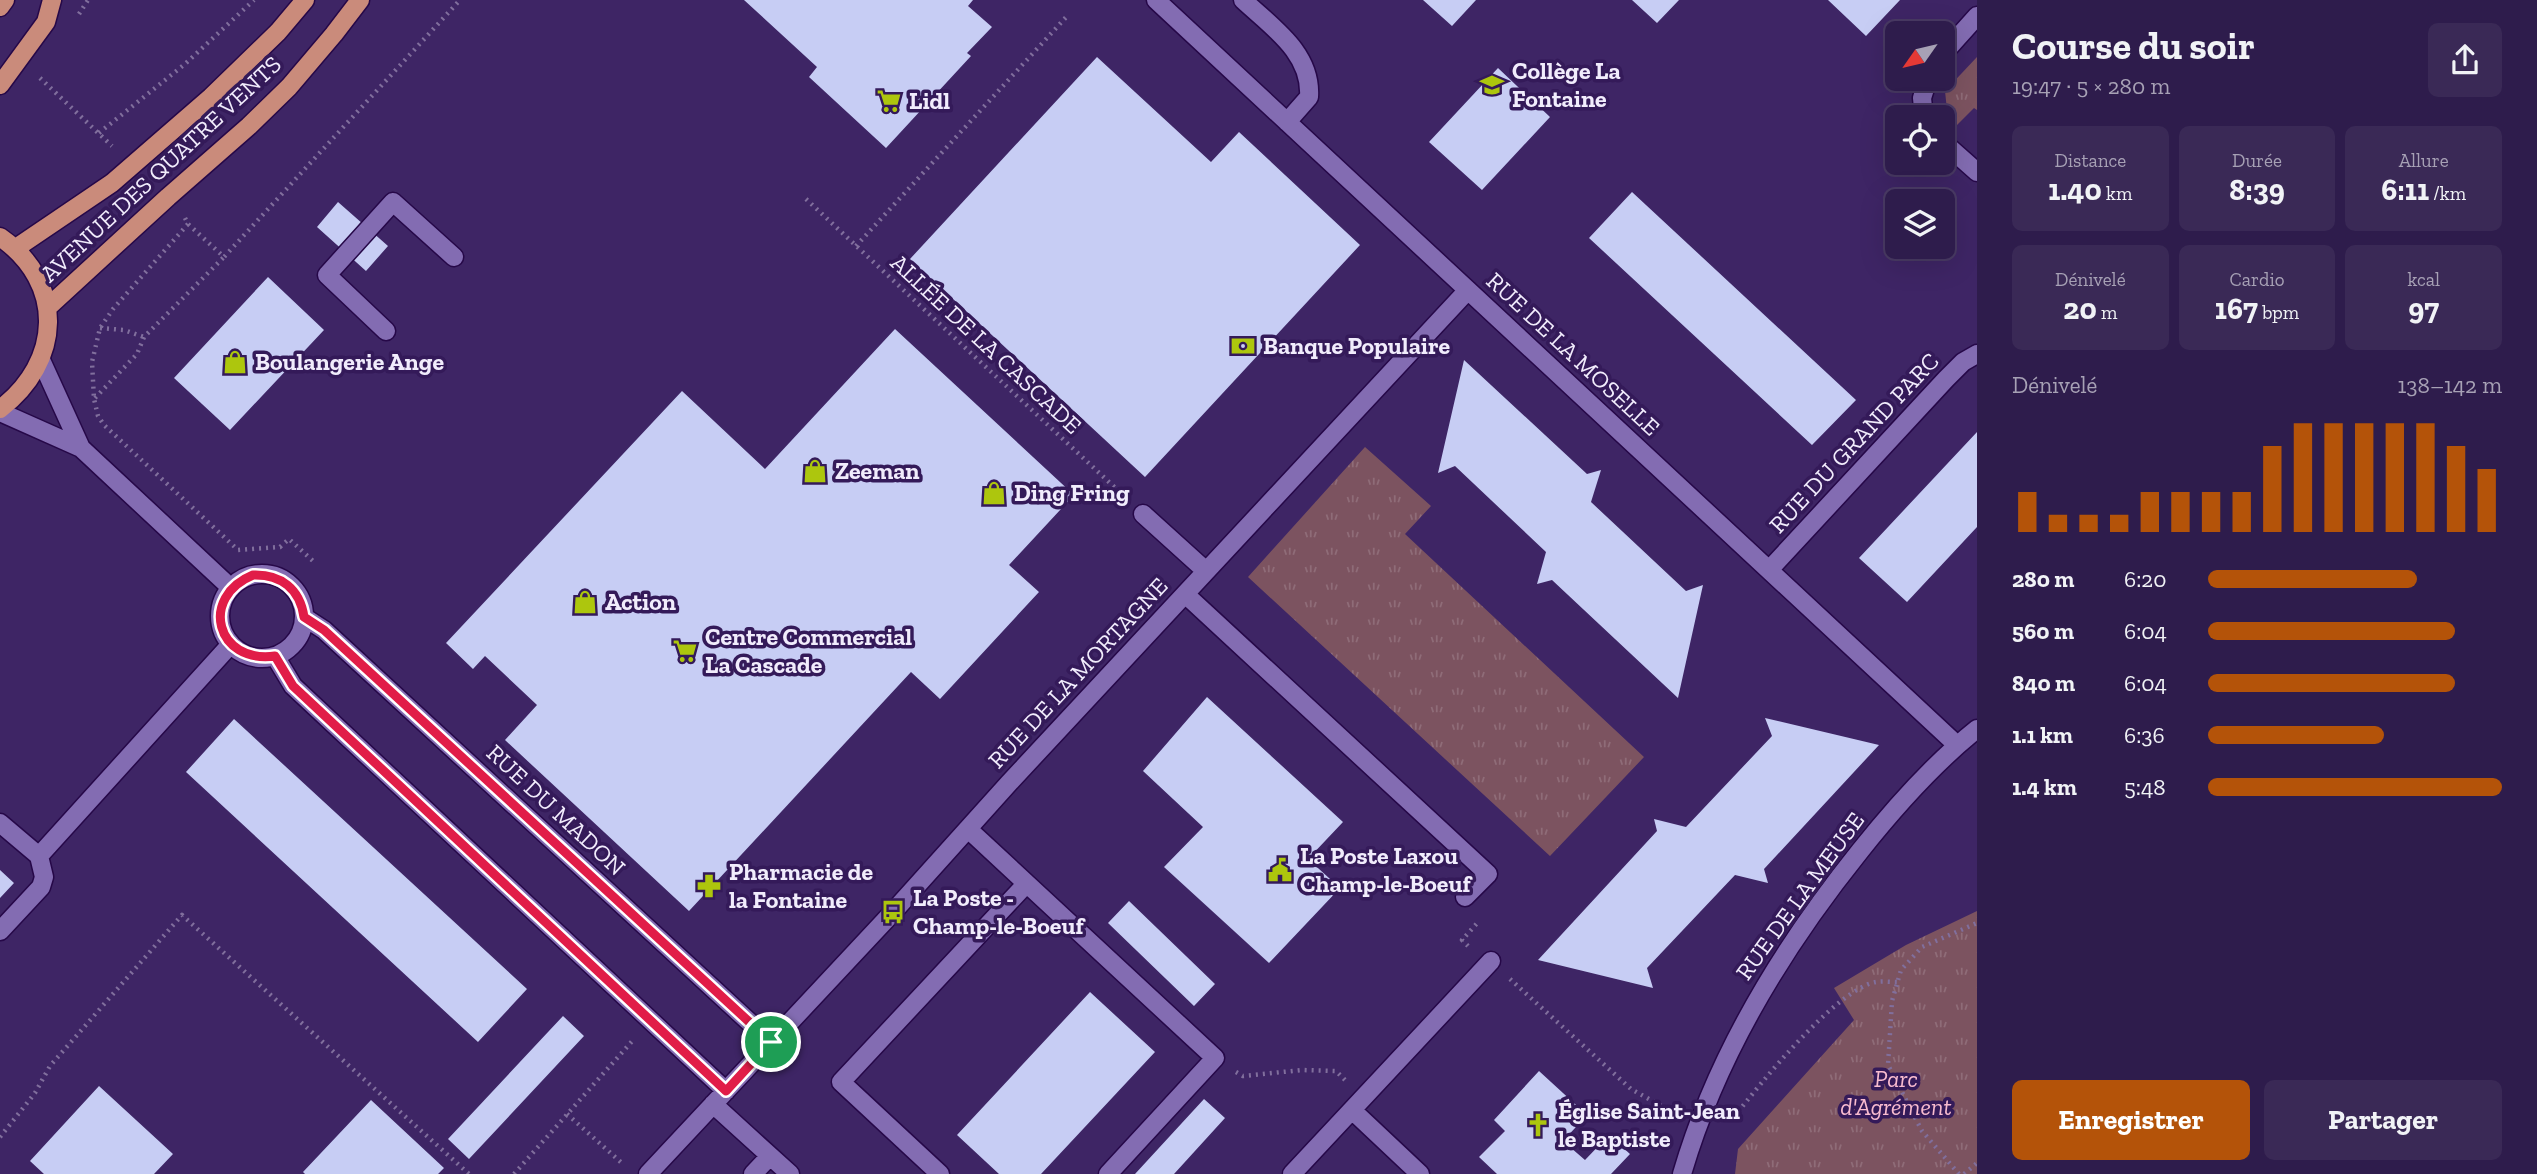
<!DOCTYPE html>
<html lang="fr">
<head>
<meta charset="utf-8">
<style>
	body { margin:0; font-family:"Zilla Slab",serif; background:#3a2956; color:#f1f3f6; height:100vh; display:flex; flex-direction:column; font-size:26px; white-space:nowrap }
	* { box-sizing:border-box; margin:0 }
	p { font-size:23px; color:#a7a1b5 }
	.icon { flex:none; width:38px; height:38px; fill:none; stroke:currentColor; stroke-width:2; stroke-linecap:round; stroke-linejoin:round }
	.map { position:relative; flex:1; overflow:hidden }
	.side { display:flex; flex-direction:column; background:#2e1c4c; width:560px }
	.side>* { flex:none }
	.needle { width:46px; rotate:236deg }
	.fabs { position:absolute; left:1885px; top:21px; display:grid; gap:14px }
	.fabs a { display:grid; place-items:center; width:70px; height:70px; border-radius:10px; background:#2e1c4c; box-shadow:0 7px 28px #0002,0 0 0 2px #493a64; font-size:35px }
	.pin { position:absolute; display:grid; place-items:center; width:60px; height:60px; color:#fff; margin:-30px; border:4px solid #fff; border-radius:50%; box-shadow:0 2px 7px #0007 }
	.round { display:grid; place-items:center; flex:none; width:74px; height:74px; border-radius:10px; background:#3a2956 }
	.head { display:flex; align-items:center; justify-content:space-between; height:119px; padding:0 35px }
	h1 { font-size:38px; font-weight:700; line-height:52px }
	.metrics { display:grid; grid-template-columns:repeat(3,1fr); gap:10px; height:119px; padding:7px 35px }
	.metrics div { display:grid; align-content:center; border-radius:10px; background:#3a2956; text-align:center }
	.metrics b { font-size:30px; font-weight:700 }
	.metrics small { font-size:19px; font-weight:400 }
	.metrics p { font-size:19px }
	.chart { height:196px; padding:14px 35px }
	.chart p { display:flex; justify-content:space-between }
	.chart svg { width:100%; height:126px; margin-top:7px; stroke:#b45309; stroke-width:6 }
	.action { display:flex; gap:14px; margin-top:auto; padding:14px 35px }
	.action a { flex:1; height:80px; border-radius:10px; background:#b45309; color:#fff; font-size:28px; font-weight:700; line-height:80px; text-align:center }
	.action a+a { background:#3a2956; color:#f1f3f6 }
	ul { padding:0 35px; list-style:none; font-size:23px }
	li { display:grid; grid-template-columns:112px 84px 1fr; align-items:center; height:52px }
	li i { height:18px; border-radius:9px; background:#b45309 }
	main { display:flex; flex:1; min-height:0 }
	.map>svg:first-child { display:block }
	.grass { fill:url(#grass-tufts) }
	.building { fill:#c7cdf4 }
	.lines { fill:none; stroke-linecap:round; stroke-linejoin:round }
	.minor-casing { stroke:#260848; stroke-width:21 }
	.major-casing { stroke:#260848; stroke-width:21 }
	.path { stroke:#816f9d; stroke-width:4.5; stroke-dasharray:2 5; stroke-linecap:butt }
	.minor { stroke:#836cb2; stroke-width:18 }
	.major { stroke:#ca8b7b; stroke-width:18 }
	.route-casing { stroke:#fff; stroke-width:14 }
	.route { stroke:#e11d48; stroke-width:9 }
	.labels { text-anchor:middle; stroke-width:7; stroke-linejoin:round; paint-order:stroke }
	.poi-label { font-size:24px; font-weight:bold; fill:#f1ecfc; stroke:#341a59; text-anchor:start }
	.street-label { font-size:24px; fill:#f1ecfc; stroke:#341a59 }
	.park-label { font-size:24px; font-style:italic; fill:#f8bccf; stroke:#341a59 }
</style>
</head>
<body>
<main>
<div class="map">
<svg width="1977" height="1174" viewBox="0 0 1977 1174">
	<defs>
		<pattern id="grass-tufts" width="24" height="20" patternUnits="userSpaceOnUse" patternTransform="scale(1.75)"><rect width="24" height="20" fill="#7c5360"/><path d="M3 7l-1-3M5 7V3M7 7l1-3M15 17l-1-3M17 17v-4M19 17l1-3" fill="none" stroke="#8f6c78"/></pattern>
	</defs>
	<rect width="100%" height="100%" fill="#3e2565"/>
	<path class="grass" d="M1977,57V110L1974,108L1956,126L1947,110L1945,91Z
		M1365,447L1431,506L1405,534L1644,757L1550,856L1248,577Z
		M1977,911V1174H1735L1738,1149L1854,1020L1834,988L1906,945Z"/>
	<path class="building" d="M744,0H973L968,6L992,27L967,53L971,56L886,148L809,77L817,67Z
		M1423,0H1476L1452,26Z
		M1632,0H1679L1657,23Z
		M1828,0H1900L1866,36Z
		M1097,57L1211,162L1239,132L1360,245L1145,477L910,259Z
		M1498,68L1550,117L1482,190L1429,142Z
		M1632,192L1856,400L1812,445L1589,238Z
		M338,202L388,246L366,271L317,227Z
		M268,277L324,330L230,430L174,378Z
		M895,329L1074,495L1009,565L1039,592L940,699L911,672L689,911L505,740L537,705L485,656L473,669L446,643L682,391L765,469Z
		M1464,360L1587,474L1601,470L1591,502L1686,591L1703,585L1678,698L1552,580L1537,584L1546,552L1455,466L1438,473Z
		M1977,432V527L1907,602L1859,558Z
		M1207,697L1343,822L1308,859L1340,888L1269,963L1164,867L1203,827L1143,771Z
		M1765,718L1879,745L1764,869L1768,883L1735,875L1647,968L1653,988L1538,960L1657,831L1654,819L1686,827L1772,736Z
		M234,719L527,989L478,1042L186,772Z
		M0,870L14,883L0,898Z
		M1129,901L1215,984L1194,1006L1108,923Z
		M1090,992L1155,1052L1041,1174H999L957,1135Z
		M563,1016L584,1036L469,1159L448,1139Z
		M1539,1071L1587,1115L1563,1141L1585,1160L1609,1135L1630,1154L1611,1174H1497L1479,1157L1505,1131L1494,1120Z
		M99,1086L173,1154L154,1174H44L30,1161Z
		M1204,1099L1225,1118L1174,1174H1135Z
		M371,1100L444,1168L438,1174H305L303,1172Z"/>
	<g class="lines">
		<g class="minor-casing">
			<path id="minor" d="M1156,0L1957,745
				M1243,0C1272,27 1312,53 1309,97L1287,122
				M1942,55L1977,16
				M1924,117L1922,98L1928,79
				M1942,141L1977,172
				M386,331L327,275L393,202L454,257
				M41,360L81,448
				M0,412L81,448L231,588
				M1143,514L1206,571
				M1769,570L1946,379L1963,362L1977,354
				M220 616a42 42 0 1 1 84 0a42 42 0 1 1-84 0Z
				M1185,594L1488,874L1465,897
				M304,617L324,630L771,1042
				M275,656L293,686L726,1091
				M0,823L39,856L231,644
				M968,829L1215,1058L1108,1174
				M0,931L41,887L44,877L39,856
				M713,1104L790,1174
				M1352,1110L1420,1174
				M648,1174L893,912L1009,783L1468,290
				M753,1174L770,1156
				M940,1174L841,1082L1026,884
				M1292,1174L1491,961
				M1682,1174C1717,1054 1782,948 1860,851C1895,807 1933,764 1977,729"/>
		</g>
		<g class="major-casing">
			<path id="major" d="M0,7L5,0
				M0,85L46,22L52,0
				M0,237C66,283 62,362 0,409
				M16,248L112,183L211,97L278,32L305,0
				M47,308L168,197L249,126L289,87L334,34L360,0"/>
		</g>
		<path class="path" d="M79,14L88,0
			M40,78L112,146
			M99,133L185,64L254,0
			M806,199L1125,497
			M185,218L188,224L224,257L460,0
			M188,224L113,309L100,328L92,362L94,399L98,416L104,425L238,550L280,547L289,539L313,561
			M856,246L1069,14
			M100,328L124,330L144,337
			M95,398L137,354L144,337L224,257
			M1468,946L1462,940L1479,921
			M1510,979L1631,1089L1665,1108L1677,1111
			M1236,1072L1243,1076L1302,1070L1336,1071L1345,1080
			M567,1114L624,1165
			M1734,1117C1760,1084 1836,989 1876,982C1883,981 1891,982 1898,982
			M0,1137L35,1093L50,1066L182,915L469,1174
			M514,1174L634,1039
			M1959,1174L1922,1131L1888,1065L1892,1001L1901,970L1922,947L1977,923
			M1964,1174L1977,1163"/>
		<use href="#minor" class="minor"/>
		<use href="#major" class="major"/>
	</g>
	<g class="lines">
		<g class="route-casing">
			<path id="route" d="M253,575C281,574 300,589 304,617L324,630L771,1042L726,1091L293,686L275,656C216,664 199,597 253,575Z"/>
		</g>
		<use href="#route" class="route"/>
	</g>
	<defs>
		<g id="school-bare" transform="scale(1.89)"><path d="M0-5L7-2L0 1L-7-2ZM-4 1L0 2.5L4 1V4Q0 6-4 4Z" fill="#adc60d" stroke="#341a59" stroke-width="2.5" paint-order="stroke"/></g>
		<g id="supermarket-bare" transform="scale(1.89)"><path d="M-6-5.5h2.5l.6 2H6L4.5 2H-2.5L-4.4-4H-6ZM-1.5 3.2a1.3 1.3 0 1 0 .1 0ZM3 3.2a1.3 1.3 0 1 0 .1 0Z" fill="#adc60d" stroke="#341a59" stroke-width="2.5" paint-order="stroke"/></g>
		<g id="bank-bare" transform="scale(1.89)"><path d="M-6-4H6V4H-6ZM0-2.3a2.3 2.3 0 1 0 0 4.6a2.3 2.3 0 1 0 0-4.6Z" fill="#adc60d" stroke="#341a59" stroke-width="2.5" paint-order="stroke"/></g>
		<g id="shop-bare" transform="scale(1.89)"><path d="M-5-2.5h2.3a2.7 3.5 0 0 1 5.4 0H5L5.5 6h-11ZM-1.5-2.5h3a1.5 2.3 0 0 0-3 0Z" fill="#adc60d" stroke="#341a59" stroke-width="2.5" paint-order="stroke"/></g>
		<g id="civic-bare" transform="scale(1.89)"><path d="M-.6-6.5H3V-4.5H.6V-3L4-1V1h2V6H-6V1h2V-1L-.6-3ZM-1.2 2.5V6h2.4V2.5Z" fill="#adc60d" stroke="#341a59" stroke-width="2.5" paint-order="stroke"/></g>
		<g id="pharmacy-bare" transform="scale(1.89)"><path d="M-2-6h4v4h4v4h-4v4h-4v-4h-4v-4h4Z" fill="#adc60d" stroke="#341a59" stroke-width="2.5" paint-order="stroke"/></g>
		<g id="bus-bare" transform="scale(1.89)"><path d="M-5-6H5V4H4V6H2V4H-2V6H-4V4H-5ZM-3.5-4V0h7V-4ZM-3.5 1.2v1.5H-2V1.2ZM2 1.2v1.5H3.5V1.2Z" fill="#adc60d" stroke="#341a59" stroke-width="2.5" paint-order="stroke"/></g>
		<g id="church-bare" transform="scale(1.89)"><path d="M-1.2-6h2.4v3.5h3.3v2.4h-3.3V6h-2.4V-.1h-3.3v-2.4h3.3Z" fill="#adc60d" stroke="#341a59" stroke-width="2.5" paint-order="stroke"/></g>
	</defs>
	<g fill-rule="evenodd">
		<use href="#school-bare" x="1492" y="85"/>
		<use href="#supermarket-bare" x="889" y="101"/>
		<use href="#bank-bare" x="1243" y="346"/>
		<use href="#shop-bare" x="235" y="362"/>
		<use href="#shop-bare" x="815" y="471"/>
		<use href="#shop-bare" x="994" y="493"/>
		<use href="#shop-bare" x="585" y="602"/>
		<use href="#supermarket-bare" x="685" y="651"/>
		<use href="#civic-bare" x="1280" y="870"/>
		<use href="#pharmacy-bare" x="709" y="886"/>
		<use href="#bus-bare" x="893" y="912"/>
		<use href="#church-bare" x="1538" y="1125"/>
	</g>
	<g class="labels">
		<g class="poi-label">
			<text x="1512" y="79">Collège La<tspan x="1512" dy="28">Fontaine</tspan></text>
			<text x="909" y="109">Lidl</text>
			<text x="1263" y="354">Banque Populaire</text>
			<text x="255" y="370">Boulangerie Ange</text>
			<text x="835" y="479">Zeeman</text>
			<text x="1014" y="501">Ding Fring</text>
			<text x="605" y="610">Action</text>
			<text x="705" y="645">Centre Commercial<tspan x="705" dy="28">La Cascade</tspan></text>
			<text x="1300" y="864">La Poste Laxou<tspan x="1300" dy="28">Champ-le-Boeuf</tspan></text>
			<text x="729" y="880">Pharmacie de<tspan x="729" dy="28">la Fontaine</tspan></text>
			<text x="913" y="906">La Poste -<tspan x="913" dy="28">Champ-le-Boeuf</tspan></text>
			<text x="1558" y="1119">Église Saint-Jean<tspan x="1558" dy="28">le Baptiste</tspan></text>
		</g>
		<g class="street-label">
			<text transform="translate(161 169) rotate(-43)" y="8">AVENUE DES QUATRE VENTS</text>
			<text transform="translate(986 344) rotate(43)" y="8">ALLÉE DE LA CASCADE</text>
			<text transform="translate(1573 354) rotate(43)" y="8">RUE DE LA MOSELLE</text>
			<text transform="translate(1854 443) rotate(-47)" y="8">RUE DU GRAND PARC</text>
			<text transform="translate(1078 673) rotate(-47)" y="8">RUE DE LA MORTAGNE</text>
			<text transform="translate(556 810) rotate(43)" y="8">RUE DU MADON</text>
			<text transform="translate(1800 896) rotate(-54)" y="8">RUE DE LA MEUSE</text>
		</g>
		<g class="park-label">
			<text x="1896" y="1087">Parc<tspan x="1896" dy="28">d'Agrément</tspan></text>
		</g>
	</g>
</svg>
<div class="fabs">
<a><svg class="needle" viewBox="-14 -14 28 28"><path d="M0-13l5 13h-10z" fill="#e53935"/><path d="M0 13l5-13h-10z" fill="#a7a1b5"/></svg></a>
<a><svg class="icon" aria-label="locate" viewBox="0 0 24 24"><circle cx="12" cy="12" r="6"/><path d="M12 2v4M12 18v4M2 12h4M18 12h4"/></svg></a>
<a><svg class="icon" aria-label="layers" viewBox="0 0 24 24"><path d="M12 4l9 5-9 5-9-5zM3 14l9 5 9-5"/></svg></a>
</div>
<div class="pin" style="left:771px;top:1042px;background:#1e9e55"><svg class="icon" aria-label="arrive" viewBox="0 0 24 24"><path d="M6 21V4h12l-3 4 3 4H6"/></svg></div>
</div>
<section class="side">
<div class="head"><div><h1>Course du soir</h1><p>19:47 · 5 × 280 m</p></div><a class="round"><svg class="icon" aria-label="share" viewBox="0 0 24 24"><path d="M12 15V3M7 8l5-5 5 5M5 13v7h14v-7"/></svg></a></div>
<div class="metrics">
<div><p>Distance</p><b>1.40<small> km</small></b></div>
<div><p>Durée</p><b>8:39</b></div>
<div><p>Allure</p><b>6:11<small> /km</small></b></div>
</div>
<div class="metrics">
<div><p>Dénivelé</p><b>20<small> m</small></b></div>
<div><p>Cardio</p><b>167<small> bpm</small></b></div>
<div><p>kcal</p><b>97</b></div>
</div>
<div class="chart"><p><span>Dénivelé</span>138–142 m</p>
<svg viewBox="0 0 160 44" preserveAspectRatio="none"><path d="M5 44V30M15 44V38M25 44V38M35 44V38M45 44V30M55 44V30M65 44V30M75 44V30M85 44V14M95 44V6M105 44V6M115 44V6M125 44V6M135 44V6M145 44V14M155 44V22"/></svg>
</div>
<ul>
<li><b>280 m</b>6:20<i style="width:71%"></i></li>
<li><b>560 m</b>6:04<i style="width:84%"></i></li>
<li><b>840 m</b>6:04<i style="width:84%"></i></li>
<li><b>1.1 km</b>6:36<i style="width:60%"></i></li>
<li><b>1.4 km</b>5:48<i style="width:100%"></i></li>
</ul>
<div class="action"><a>Enregistrer</a><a>Partager</a></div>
</section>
</main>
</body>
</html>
